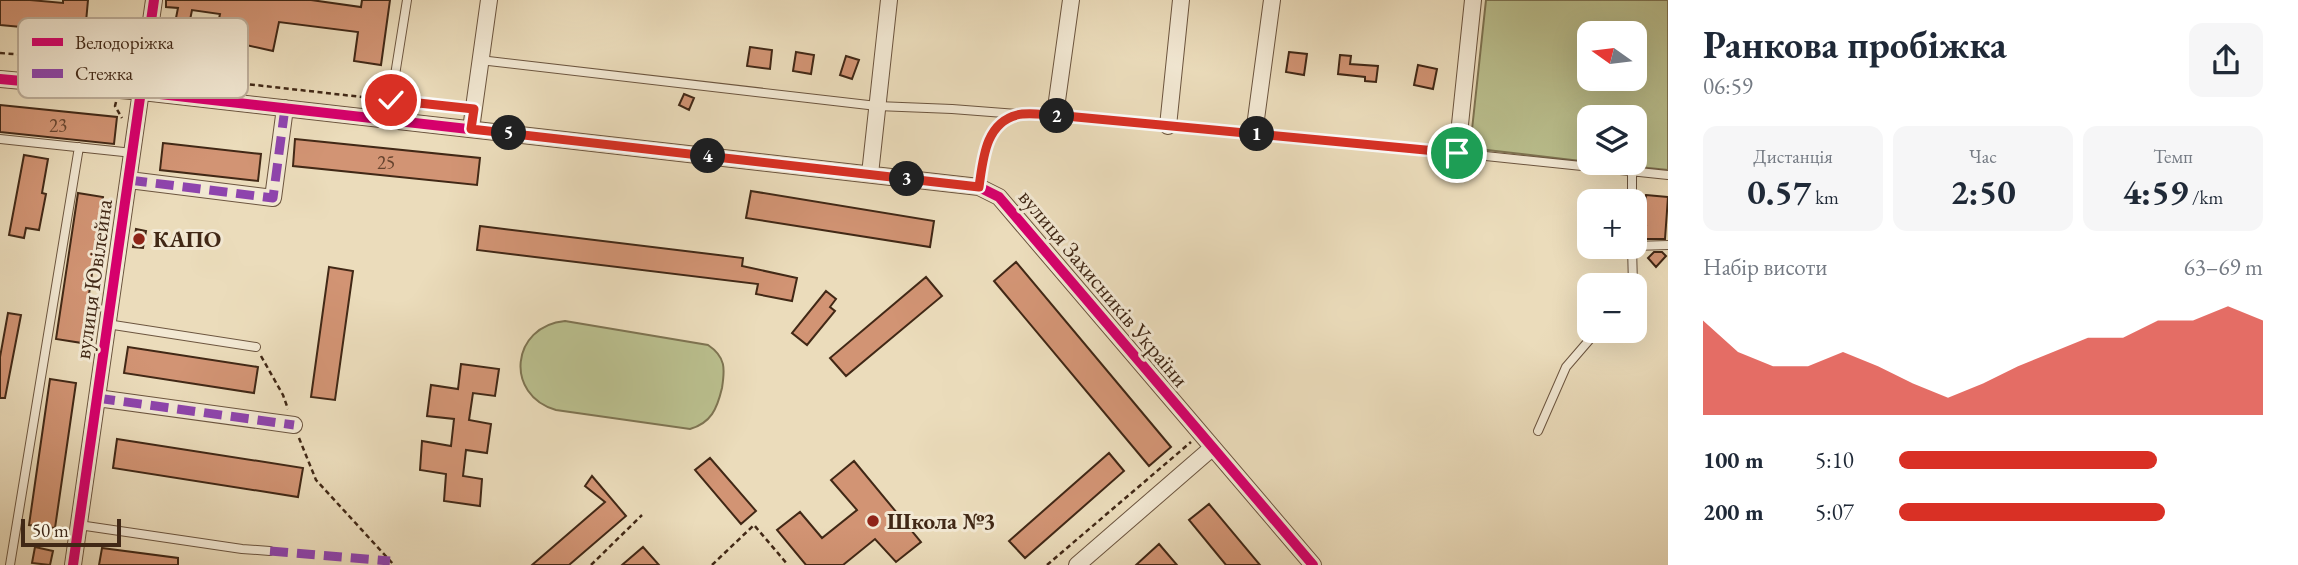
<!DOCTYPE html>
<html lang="uk">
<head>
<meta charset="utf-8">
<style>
	body { margin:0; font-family:"EB Garamond",serif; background:#f6f6f7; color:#1f2937; height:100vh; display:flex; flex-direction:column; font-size:26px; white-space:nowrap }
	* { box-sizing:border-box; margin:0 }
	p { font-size:23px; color:#747a83 }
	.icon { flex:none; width:38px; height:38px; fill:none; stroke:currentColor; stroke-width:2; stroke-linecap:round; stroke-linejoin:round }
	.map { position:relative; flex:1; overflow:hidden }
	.details { display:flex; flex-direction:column; background:#fff; width:630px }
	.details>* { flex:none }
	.needle { width:46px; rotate:284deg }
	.tools { position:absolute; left:1577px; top:21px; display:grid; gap:14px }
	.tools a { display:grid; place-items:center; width:70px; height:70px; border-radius:14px; background:#fff; box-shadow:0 7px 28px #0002; font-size:35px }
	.scale { position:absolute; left:21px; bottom:18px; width:100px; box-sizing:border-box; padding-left:7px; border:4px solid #412816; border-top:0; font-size:19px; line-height:24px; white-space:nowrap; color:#412816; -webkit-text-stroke:5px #f2e8d3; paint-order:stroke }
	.pin { position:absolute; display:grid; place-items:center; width:60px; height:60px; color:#fff; margin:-30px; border:4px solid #fff; border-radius:50%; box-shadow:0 2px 7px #0007 }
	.km { position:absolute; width:35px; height:35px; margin:-18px; border-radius:50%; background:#222; color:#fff; font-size:19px; line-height:35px; text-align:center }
	.round { display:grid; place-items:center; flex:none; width:74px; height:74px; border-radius:14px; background:#f6f6f7 }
	.summary { display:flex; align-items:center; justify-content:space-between; height:119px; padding:0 35px }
	h1 { font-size:38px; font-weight:700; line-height:52px }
	.metrics { display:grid; grid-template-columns:repeat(3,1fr); gap:10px; height:119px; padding:7px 35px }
	.metrics div { display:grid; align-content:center; border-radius:14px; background:#f6f6f7; text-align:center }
	.metrics b { font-size:35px; font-weight:700 }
	.metrics small { font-size:19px; font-weight:400 }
	.metrics p { font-size:19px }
	.chart { height:196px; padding:14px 35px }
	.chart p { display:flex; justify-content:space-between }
	.chart svg { width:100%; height:126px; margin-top:7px; fill:#d93025; opacity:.7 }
	ul { padding:0 35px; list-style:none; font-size:23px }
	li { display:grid; grid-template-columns:112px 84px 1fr; align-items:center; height:52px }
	li i { height:18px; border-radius:9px; background:#d93025 }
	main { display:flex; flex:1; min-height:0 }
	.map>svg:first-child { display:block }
	.green { fill:#babf8e; stroke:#7e7452; stroke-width:2; fill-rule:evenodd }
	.building { fill:#d29474; stroke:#412816; stroke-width:2 }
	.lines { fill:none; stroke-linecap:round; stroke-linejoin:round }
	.lane-casing { stroke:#6c553f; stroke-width:10 }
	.street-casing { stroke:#6c553f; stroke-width:18 }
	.path { stroke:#412816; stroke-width:2.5; stroke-dasharray:5 3.5; stroke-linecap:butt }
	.lane { stroke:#f2e8d3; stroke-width:8 }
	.street { stroke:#f2e8d3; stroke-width:16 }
	.quiet { stroke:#8e44ad; stroke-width:9; stroke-dasharray:18 9; stroke-linecap:butt }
	.cycleway-casing { stroke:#f2e8d3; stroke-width:15 }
	.cycleway { stroke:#d6006c; stroke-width:10 }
	.route-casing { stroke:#fff; stroke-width:14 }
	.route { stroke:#d93025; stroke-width:9 }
	.poi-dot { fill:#8f2418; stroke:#f2e8d3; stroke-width:2.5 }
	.labels { text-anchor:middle; stroke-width:6; stroke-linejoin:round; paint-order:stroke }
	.number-label { font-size:19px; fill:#65432e }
	.poi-label { font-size:23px; font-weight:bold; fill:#412816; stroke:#f2e8d3; text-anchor:start }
	.street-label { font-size:23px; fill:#412816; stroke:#f2e8d3 }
	.key { fill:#f2e8d3; stroke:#bdae9a; stroke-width:2 }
	.key-label { font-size:19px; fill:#412816 }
</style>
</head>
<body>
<main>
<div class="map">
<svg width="1668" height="565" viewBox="0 0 1668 565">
	<rect width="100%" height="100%" fill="#ebdcbb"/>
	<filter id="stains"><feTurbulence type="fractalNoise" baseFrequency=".00286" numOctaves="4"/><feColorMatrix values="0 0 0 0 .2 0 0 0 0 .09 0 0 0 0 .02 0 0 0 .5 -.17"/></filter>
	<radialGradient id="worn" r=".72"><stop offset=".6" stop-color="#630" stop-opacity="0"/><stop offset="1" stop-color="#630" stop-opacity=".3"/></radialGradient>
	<path class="green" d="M1486,0H1668V170L1600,163H1634V117H1589V162L1470,148ZM1589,33H1634V79H1589Z
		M565,321L708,345C726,357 725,369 722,388C717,409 711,423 690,429L556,410C504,395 511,326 565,321Z"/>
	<path class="building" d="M0,0H30L63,3V0H88L85,33L0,25Z
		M166,0H311L361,7L362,0H390L381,65L354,61L358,32L279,22L273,51L215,38L220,14L192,10L186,40L172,38L178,8L166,7Z
		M750,47L772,50L770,69L747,66Z
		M796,52L814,55L811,74L793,71Z
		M1289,52L1307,54L1304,75L1286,72Z
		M1340,55L1351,56L1350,64L1378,66L1376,82L1365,81V77L1338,74Z
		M846,56L859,60L852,79L840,75Z
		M1418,65L1437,69L1433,89L1414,85Z
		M684,94L694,98L689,110L679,105Z
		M0,105L117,117L114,144L0,132Z
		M295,139L480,158L477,185L293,166Z
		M163,143L261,154L258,181L160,170Z
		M24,155L48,159L42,193L46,194L39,230L26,228L24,238L9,235Z
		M751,191L934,221L930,247L746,218Z
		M78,193L103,197L82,343L56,339Z
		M1646,195L1668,197L1665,239H1644L1646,226L1638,225L1640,204L1645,205Z
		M480,226L743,258L742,266L797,278L792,301L756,294L758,284L477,250Z
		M136,229L146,231L143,248L133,247Z
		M1654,252H1662L1666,256L1656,267L1648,258Z
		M1016,262L1171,447L1149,466L994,281Z
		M329,267L353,271L335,400L311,397Z
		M926,277L942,296L846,376L830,358Z
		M826,291L836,299L830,307L835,311L807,345L792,333Z
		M8,313L21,315L5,398H0V357Z
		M128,347L258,367L254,393L124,373Z
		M461,364L499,369L495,396L473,393L469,420L491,424L487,453L466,450L463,476L482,479L480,506L444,501L446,474L420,470L422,441L451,446L454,419L427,416L431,385L458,389Z
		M50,379L76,383L55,528L29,525Z
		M117,439L303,468L298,497L113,468Z
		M1109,453L1124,471L1025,558L1009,541Z
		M710,458L756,511L741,524L695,470Z
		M854,461L921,542L896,562L875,539L843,565H806L777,530L800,512L822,538L857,510L831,480Z
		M592,476L626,516L569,565H532L605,502L585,486Z
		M1209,504L1260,565H1226L1189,520Z
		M1159,544L1177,565H1136Z
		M35,547L53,551L50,565L32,563Z
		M643,547L659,565H622Z
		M102,548L178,558V565H99Z"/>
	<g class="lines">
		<g class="lane-casing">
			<path id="lane" d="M480,60L877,106L952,109L1017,114
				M391,100L407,0
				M0,139L133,153
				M979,187C983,160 985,123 1017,114C1028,112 1044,115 1055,115L1457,153L1668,175
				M1632,201V171
				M1634,246L1668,245
				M1632,247L1633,285
				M107,324L256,347
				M1538,431L1566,367L1597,331
				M79,525L242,549L270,551
				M10,565L79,147"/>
		</g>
		<g class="street-casing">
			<path id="street" d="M0,79L142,92L979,187L999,197L1313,565
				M1055,115L1071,0
				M1168,126L1181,0
				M471,129L489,0
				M1254,134L1272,0
				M1457,153L1473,0
				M870,174L889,0
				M129,180L273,198L285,108
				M97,398L294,425
				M73,565L154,0
				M1077,565L1212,448"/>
		</g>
		<path class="path" d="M0,53L132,63
			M157,74L380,99
			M119,75L120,62
			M401,101L460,108
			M116,102L115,106L122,118
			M261,356L283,395L288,409
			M299,438L316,480L394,565
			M591,565L642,515
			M712,565L754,525L788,565
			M1047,565L1191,442"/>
		<use href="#lane" class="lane"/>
		<use href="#street" class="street"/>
		<path class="quiet" d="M129,180L273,198L285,108
			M97,398L294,425
			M270,551L390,561"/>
		<g class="cycleway-casing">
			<path id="cycleway" d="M0,79L142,92L979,187L999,197L1313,565
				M73,565L154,0"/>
		</g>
		<use href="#cycleway" class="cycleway"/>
	</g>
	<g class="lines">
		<g class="route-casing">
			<path id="route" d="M391,100L474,109L471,129L979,187C983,160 985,123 1017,115C1028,112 1044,115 1055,115L1457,153"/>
		</g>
		<use href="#route" class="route"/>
	</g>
	<g class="poi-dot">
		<circle cx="139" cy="239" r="7"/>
		<circle cx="873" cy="521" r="7"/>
	</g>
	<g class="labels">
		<g class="number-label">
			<text x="58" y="132">23</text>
			<text x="386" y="169">25</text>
		</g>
		<g class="poi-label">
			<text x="153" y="247">КАПО</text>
			<text x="887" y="529">Школа №3</text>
		</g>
		<g class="street-label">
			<text transform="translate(93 279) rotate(-82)" y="8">вулиця Ювілейна</text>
			<text transform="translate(1104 288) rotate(50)" y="8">вулиця Захисників України</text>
		</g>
	</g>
	<rect x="18" y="18" width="230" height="80" rx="10" class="key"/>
	<rect x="32" y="38" width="31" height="8" fill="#d6006c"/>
	<rect x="32" y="69" width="31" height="9" fill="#8e44ad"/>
	<g class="key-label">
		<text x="75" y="49">Велодоріжка</text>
		<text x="75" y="80">Стежка</text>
	</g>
	<rect width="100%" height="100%" filter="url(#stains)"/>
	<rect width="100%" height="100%" fill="url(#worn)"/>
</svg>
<div class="tools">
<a><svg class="needle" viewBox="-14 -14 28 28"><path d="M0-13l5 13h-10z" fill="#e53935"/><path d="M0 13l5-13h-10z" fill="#747a83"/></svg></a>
<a><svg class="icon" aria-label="layers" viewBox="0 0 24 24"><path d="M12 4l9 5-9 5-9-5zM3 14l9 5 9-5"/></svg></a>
<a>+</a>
<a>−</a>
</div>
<div class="scale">50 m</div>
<div class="pin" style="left:1457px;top:153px;background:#1e9e55"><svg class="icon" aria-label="arrive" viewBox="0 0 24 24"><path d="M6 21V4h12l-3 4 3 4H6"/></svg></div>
<div class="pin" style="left:391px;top:100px;background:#d93025"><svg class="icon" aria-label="check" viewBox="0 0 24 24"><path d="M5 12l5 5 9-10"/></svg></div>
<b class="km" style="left:1257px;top:134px">1</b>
<b class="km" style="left:1057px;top:116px">2</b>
<b class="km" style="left:907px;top:179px">3</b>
<b class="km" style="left:708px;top:156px">4</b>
<b class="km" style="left:509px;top:133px">5</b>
</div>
<section class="details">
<div class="summary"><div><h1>Ранкова пробіжка</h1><p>06:59</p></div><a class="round"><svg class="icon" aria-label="share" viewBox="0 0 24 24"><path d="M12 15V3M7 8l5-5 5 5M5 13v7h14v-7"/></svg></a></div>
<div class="metrics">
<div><p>Дистанція</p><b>0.57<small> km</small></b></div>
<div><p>Час</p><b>2:50</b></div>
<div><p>Темп</p><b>4:59<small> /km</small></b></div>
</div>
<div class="chart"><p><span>Набір висоти</span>63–69 m</p>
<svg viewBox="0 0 160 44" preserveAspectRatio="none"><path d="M0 44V11L10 22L20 27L30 27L40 22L50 27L60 33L70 38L80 33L90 27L100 22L110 17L120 17L130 11L140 11L150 6L160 11V44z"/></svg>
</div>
<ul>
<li><b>100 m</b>5:10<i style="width:71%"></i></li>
<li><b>200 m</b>5:07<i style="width:73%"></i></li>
</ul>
</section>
</main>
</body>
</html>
